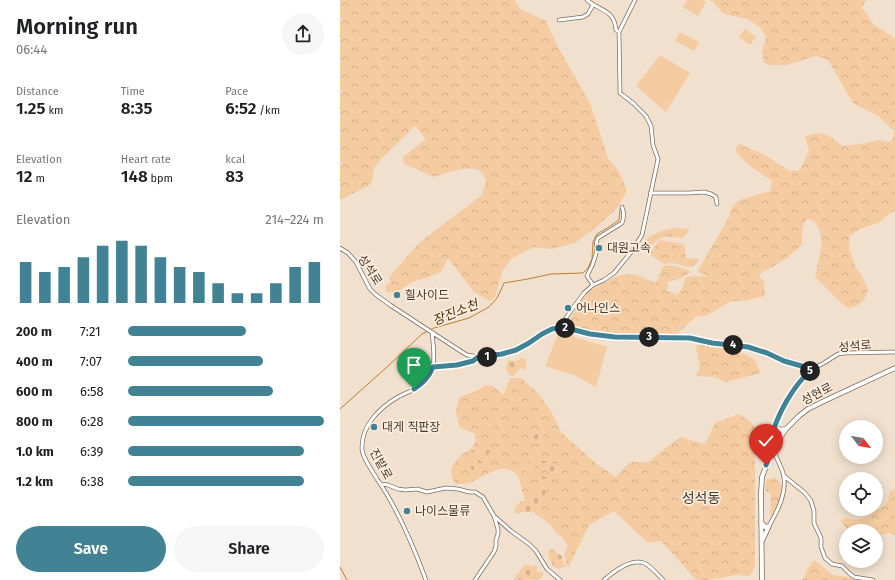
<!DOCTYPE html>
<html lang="en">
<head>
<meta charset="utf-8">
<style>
	body { margin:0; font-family:"Fira Sans","Noto Sans KR",sans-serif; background:#f6f6f6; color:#202124; height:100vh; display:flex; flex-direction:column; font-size:15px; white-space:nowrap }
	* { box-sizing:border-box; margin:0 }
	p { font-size:13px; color:#757577 }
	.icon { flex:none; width:22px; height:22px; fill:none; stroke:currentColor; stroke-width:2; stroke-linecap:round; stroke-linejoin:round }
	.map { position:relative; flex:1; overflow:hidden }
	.side { display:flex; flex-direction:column; background:#fff; width:340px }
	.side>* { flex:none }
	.needle { width:26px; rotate:121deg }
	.fabs { position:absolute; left:499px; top:420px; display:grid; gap:8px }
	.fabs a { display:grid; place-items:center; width:44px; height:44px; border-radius:50%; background:#fff; box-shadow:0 2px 10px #0003; font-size:20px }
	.pin { position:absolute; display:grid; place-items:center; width:34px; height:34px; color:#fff; margin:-41px -17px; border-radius:50% 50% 50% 0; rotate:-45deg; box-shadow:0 0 4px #0007 }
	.pin .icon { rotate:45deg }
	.km { position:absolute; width:20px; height:20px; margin:-10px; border-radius:50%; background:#222; color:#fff; font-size:11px; line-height:20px; text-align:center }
	.round { display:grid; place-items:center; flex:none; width:42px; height:42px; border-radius:21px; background:#f6f6f6 }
	.headline { display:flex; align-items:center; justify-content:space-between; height:68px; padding:0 16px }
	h1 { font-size:22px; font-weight:600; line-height:30px }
	.stats { display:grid; grid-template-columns:repeat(3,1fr); gap:6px; height:68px; padding:4px 16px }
	.stats div { display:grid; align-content:center }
	.stats b { font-size:17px; font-weight:600 }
	.stats small { font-size:11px; font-weight:400 }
	.stats p { font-size:11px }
	.chart { height:112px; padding:8px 16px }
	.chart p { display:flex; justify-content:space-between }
	.chart svg { width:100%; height:72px; margin-top:4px; stroke:#418295; stroke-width:6 }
	.action { display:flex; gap:8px; margin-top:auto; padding:8px 16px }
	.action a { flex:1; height:46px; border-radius:24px; background:#418295; color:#fff; font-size:16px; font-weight:600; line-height:46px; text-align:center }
	.action a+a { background:#f6f6f6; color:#202124 }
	ul { padding:0 16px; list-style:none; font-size:13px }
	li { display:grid; grid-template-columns:64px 48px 1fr; align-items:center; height:30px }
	li i { height:10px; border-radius:5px; background:#418295 }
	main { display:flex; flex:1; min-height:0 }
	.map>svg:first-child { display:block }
	.forest { fill:url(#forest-crowns) }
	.cemetery { fill:url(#cemetery-stones) }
	.park { fill:url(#park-tufts) }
	.pitch { fill:#f5cca1 }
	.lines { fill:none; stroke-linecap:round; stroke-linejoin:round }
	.stream { stroke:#bd7f30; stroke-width:1 }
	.minor-casing { stroke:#7c6d5d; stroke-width:4.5 }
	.major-casing { stroke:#7c6d5d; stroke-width:5.5 }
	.minor { stroke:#fff; stroke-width:3 }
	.major { stroke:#fff; stroke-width:4 }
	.route-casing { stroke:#fff; stroke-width:8 }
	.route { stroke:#418295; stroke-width:5 }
	.poi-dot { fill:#418295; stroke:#ffeddb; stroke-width:1.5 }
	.labels { text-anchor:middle; stroke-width:3.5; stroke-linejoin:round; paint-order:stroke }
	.poi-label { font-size:12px; fill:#403932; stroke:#ffeddb; text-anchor:start }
	.street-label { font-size:12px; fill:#403932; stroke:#ffeddb }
	.water-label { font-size:13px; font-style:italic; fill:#4d3312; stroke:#ffeddb }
	.quarter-label { font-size:14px; fill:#403932; stroke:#ffeddb }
</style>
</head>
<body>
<main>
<section class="side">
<div class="headline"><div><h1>Morning run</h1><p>06:44</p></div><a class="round"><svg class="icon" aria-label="share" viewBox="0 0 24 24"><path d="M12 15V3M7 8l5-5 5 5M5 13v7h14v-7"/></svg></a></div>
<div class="stats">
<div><p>Distance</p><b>1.25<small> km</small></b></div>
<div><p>Time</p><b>8:35</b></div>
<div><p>Pace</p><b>6:52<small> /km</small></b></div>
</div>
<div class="stats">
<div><p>Elevation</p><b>12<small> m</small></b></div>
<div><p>Heart rate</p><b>148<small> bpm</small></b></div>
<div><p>kcal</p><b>83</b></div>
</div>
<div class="chart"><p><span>Elevation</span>214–224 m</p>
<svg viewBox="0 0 160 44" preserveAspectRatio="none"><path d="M5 44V19M15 44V25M25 44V22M35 44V16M45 44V9M55 44V6M65 44V9M75 44V16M85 44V22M95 44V25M105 44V32M115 44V38M125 44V38M135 44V32M145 44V22M155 44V19"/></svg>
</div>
<ul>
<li><b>200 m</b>7:21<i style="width:60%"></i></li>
<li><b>400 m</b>7:07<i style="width:69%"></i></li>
<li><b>600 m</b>6:58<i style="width:74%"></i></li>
<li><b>800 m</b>6:28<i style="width:100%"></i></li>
<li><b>1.0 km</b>6:39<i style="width:90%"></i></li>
<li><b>1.2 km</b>6:38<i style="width:90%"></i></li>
</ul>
<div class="action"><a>Save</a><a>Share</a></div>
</section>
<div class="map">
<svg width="555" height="580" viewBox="0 0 555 580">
	<defs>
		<pattern id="forest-crowns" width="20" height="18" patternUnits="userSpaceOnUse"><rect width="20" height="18" fill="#f5cca1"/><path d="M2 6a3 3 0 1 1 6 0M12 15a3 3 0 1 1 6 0" fill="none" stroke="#d3b08b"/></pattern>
		<pattern id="cemetery-stones" width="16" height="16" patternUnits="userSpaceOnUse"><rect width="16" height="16" fill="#f5cca1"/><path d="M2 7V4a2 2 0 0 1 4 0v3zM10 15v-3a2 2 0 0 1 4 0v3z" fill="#d3b08b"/></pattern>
		<pattern id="park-tufts" width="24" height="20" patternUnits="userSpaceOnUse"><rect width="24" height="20" fill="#f5cca1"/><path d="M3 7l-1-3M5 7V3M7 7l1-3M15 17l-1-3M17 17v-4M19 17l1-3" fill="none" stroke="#d3b08b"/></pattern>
	</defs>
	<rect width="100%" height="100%" fill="#f1e0ce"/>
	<path class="forest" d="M0,0H175L180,9L206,21L218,47L250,103L268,158L280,173L287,191L277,208L260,224L235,243L211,249L194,247L171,259L162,272L155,297L150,301L134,292L108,258L101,272L86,278L72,282L56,293L47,292L45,287C46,285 47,285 49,284C51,282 49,279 50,276L80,242L142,195L146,181C145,178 143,174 141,172C133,163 104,174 94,177L64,164L63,157L86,139L75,126L43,157L34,168L31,184L0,200Z
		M369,0H526L522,7L533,24L550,35L555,39V210L538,223L520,229L510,236L509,248L516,268L521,274L528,290C524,302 521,306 508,308L500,302L475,277L482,243L479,229L474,221L467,219C461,227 462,235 462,244C451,257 435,266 421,273L419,277L424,281L425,296L403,301H391L368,315L355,317L336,335L276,334L249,331L234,326L230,321C232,314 240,301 246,295C255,286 277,274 290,274C295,273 310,281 316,283L323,266C333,265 343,267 351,272L339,279L327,282L328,287L326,290L337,295L343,287L345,277L368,276L357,272L389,217L392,208L399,200L430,191L432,181L414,169L397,154L396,148L399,144L425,155L449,171L460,170L469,151L465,136L479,133L489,136L503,146L526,143L539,140L550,142L553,139L554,131L538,116L513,103L488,60L476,56L447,65H427L424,62L422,52L426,37L420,27L407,19L384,14L373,2Z
		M320,240L344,244L346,258L358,259L359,261C346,273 345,263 331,263C329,263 327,264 324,264L302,249L311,251Z
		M360,344L383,347L400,352L415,360L421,373L386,382L374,377L356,376L360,368L356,346Z
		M170,378H181L199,394L212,413L221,432L259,466L276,477L290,462H308L340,437L365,444L375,423L399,414C412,422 414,423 420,438L415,449V566L410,576L396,575L368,580H356L331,552L321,541L308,543L274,511L249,525L228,568L224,555L228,545L221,536L215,532C210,520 195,517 188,506C183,498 181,484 178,475C174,472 169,469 164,469C152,469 139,479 129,483C125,484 120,484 116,484C106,473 113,462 123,454C127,451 133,448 135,443C136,440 135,437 135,434L119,427L116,412L119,397L139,390L145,385L153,386L163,395L167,387Z
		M435,478L443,487L439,503L430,518L431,493L426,492L425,487L427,479Z
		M555,489V535L549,533L536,536V531H509L500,521L505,518L516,520L529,515L532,509H540L547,503L550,491Z
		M474,560L493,575L514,578L516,580H462L464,577L468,568Z"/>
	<path class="cemetery" d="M182,358H183L187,361L186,363V370L181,368C177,370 177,373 173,376L169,375L166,369L168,360C172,361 177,362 182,358Z
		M153,417H156L158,419L155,421C156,427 151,430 147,432L143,431L142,428L143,426C146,423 150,423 153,421Z
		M197,432H202L204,436C202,441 195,449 191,440L194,437Z
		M148,446L150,447L152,449L151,451L149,453H144L143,456H140V455L134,452L131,453L132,449L134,447L141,451Z
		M191,458C193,459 194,460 196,461C202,463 205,457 208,466L212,463C215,465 218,470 214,473L208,471L205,468L200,470L196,467L193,468V470L187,474L186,472C186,470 189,460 191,458Z
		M137,459L142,462V467L139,470C134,472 132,470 129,465L133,461Z
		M202,476L205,477L208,480C208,484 205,485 202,485L206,488L207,490L203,497L204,498L203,503L192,512H183L176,514C175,512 174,510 175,507C178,502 187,499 192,498L191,489L193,486L198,488L200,478Z
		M210,550H214L218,554L222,556V559L224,563L226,564V565L225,567H222L220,569L214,567L209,558L208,552Z
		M184,565H189L197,567V571L203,573L201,579L173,580Z"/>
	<path class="park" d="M339,228L350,229L343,238C336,238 326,234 319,239C312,244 315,246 305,247L301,243C315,233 321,229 339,228Z"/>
	<path class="pitch" d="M347,0H363L366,2L358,16L343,7Z
		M405,29L416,37L410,45L399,37Z
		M340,32L359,42L354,51L335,41Z
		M320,55L350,73L326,112L296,86Z
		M219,332L267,347L256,387L234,375L205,366Z"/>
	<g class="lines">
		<path class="stream" d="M0,409L47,367L82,334L94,328L129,318L149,307L157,298L164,283L188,279L211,274L243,273L248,268L252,259L253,242L257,234L269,227L279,220L280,209
			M0,567L7,580"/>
		<g class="minor-casing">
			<path id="minor" d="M247,0C261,12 274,9 276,30L279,32
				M219,20L243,17L248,14L253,5
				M310,193H349L364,192L371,194L376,197L377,204
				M0,248L8,253L16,262L30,289L35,294L50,305L122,352L127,355L140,357L161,354L176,350L183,347L201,334L207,331L212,329L223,327L250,334L275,337L350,338L372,343L408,347L427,353L444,361L472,369L484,363L498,354L505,353L555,352
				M253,285L247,276C251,269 254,262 256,254C257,249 255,243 258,238L282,223C284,218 284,212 282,207
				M223,327L224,321L230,312L244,293L253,285L264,280L274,273L292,251L302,235L318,159L313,145L311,126L306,116L293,103L280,93L279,32L295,0
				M93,367C108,366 125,366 138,357
				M444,476L465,493L471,501L474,511V523L481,538V547L485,558L492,564L502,566L510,574L514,577L533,580
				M41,484L48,485L58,489L65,490L77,489L87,492L106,488L118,489L129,492H135L143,497L154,516L158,529V534L156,540V546L154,552L135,580
				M154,516L171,531L189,544L196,551L207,569L220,580
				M429,526C438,510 448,491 443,473C440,463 434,454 431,444C430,428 447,398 457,385C461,379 466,374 472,369
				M86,580C73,545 58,509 37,479C33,472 22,457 22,449C21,426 39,408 58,397C63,394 69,392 75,389C83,384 91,375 93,366C95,358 93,341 92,332
				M264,580C273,572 291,558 304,563C311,566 317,574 323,580"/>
		</g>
		<g class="major-casing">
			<path id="major" d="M435,425L436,427L441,430L447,428
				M421,522L425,527L429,526L422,541
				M422,580L421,494L422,477L433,448L446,429L459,416L468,409L482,402L555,368"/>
		</g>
		<use href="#minor" class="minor"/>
		<use href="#major" class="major"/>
	</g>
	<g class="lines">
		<g class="route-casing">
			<path id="route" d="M74,389C82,384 89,377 93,367L117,365L133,361L138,357L162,354L176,350L189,343L202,334L212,329L223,327L250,334L275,337L350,338L372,343L408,347L427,353L444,361L472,369C453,386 437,414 431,439V442L433,448L426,465"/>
		</g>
		<use href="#route" class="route"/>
	</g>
	<g class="poi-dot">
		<circle cx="259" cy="248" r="4"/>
		<circle cx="57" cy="295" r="4"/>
		<circle cx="228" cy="308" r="4"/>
		<circle cx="34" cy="427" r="4"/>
		<circle cx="67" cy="511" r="4"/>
	</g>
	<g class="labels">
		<g class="poi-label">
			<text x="267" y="252">대원고속</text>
			<text x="65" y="299">힐사이드</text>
			<text x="236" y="312">어나인스</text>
			<text x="42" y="431">대게 직판장</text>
			<text x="75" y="515">나이스물류</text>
		</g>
		<g class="street-label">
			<text transform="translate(30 270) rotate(57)" y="4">성석로</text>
			<text transform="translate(515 346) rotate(-5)" y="4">성석로</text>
			<text transform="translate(477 394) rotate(-28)" y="4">성현로</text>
			<text transform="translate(41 464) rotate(61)" y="4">진밭로</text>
		</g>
		<g class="water-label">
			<text transform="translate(115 312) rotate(-22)" y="5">장진소천</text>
		</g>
		<g class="quarter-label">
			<text x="361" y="503">성석동</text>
		</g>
	</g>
</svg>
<div class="fabs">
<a><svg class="needle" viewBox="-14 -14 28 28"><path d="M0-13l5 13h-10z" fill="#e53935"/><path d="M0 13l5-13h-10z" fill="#757577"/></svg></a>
<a><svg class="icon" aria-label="locate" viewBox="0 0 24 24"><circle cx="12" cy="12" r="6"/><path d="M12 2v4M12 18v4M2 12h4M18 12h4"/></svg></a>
<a><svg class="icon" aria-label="layers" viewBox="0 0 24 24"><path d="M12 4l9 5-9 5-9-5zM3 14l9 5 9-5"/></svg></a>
</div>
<div class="pin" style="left:74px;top:389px;background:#1e9e55"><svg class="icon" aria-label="arrive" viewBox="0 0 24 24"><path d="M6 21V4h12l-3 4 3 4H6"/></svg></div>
<div class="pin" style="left:426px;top:465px;background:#d93025"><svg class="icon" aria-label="check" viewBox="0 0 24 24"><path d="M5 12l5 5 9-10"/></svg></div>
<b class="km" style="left:147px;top:357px">1</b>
<b class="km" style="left:225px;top:328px">2</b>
<b class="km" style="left:309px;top:337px">3</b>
<b class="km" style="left:393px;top:345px">4</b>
<b class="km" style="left:470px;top:371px">5</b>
</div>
</main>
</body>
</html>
